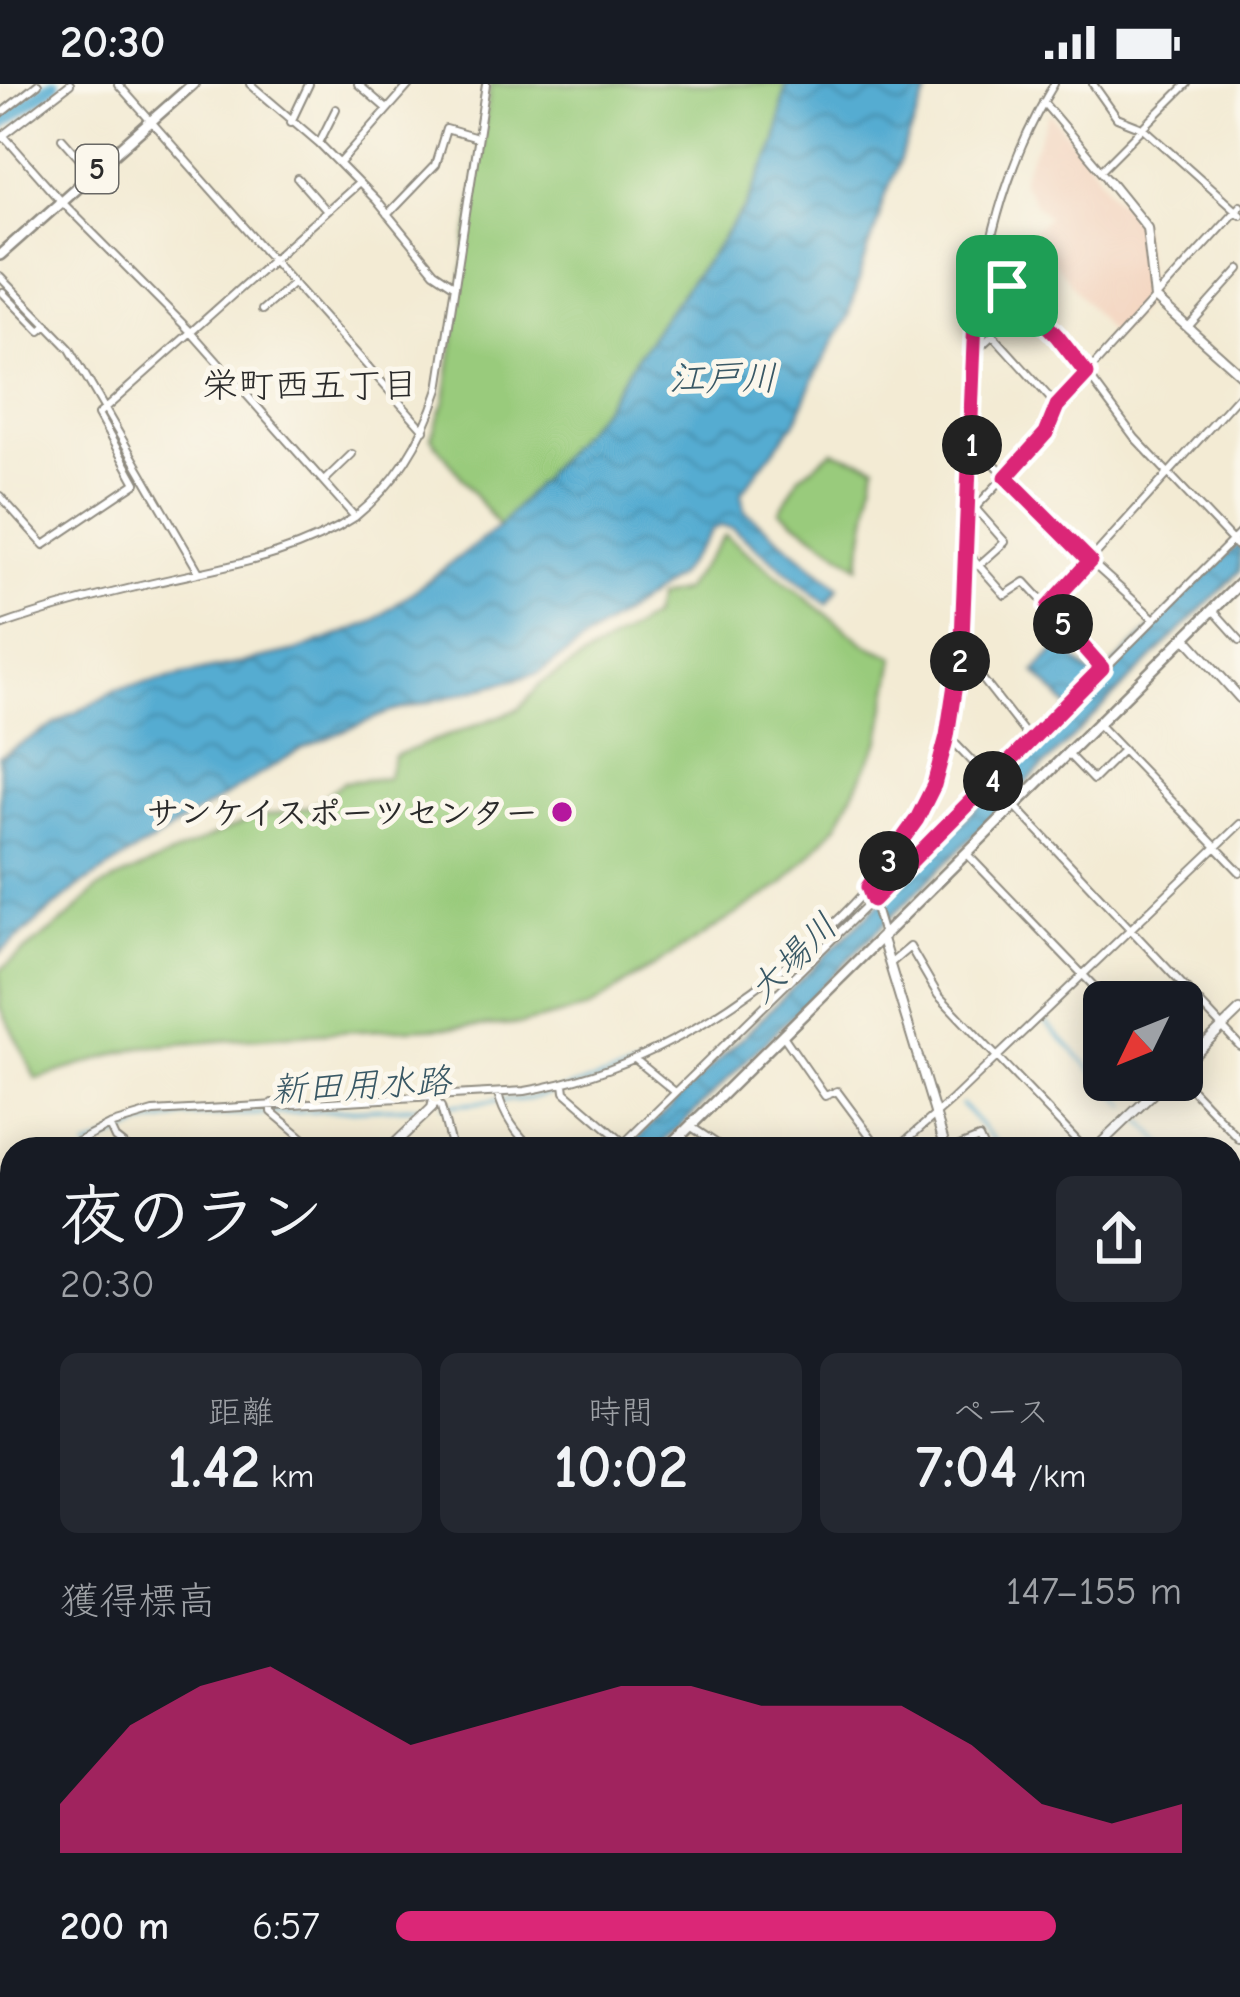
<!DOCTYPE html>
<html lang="ja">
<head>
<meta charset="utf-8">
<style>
	body { margin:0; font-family:"Comic Neue","Klee One",sans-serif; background:#242831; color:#f1f3f6; height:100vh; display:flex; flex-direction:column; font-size:45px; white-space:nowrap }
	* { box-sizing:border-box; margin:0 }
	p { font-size:39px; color:#9ea1a6 }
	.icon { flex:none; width:66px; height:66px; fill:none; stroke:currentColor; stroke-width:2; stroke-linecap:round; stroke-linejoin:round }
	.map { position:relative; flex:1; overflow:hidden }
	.side { position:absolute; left:0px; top:1053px; width:1242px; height:861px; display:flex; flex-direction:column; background:#171b24; border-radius:36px 36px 0 0; box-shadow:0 6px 30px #0003 }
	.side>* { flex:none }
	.needle { width:78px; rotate:227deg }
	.tools { position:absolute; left:1083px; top:897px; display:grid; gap:24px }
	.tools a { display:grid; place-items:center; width:120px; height:120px; border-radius:18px; background:#171b24; box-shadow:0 6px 30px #0003; font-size:60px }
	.pin { position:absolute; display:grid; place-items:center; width:102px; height:102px; color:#fff; margin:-51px; border-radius:24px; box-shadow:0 6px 18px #0006 }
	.km { position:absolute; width:60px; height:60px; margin:-30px; border-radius:50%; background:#222; color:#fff; font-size:33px; line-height:60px; text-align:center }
	.round { display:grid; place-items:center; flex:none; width:126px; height:126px; border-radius:18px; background:#242831 }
	.head { display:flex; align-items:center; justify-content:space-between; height:204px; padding:0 60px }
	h1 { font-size:66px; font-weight:700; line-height:90px }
	.metrics { display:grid; grid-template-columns:repeat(3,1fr); gap:18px; height:204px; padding:12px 60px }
	.metrics div { display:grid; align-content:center; border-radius:18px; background:#242831; text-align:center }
	.metrics b { font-size:60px; font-weight:700 }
	.metrics small { font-size:33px; font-weight:400 }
	.metrics p { font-size:33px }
	.chart { height:336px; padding:24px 60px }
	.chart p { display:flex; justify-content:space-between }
	.chart svg { width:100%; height:216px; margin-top:12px; fill:#db2777; opacity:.7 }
	ul { padding:0 60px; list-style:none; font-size:39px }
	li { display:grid; grid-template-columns:192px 144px 1fr; align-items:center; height:90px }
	li i { height:30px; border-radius:15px; background:#db2777 }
	.status { display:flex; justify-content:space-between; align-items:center; height:84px; padding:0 60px; background:#171b24; direction:ltr }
	.status svg { height:33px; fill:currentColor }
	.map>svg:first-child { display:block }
	.built { fill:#f3d4bf }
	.park { fill:#99cb7b; stroke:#627b53; stroke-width:3 }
	.water { fill:url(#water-waves); stroke:#406c7e; stroke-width:3 }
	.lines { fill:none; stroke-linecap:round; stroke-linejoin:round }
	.stream { stroke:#54acd1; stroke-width:3 }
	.canal { stroke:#54acd1; stroke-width:8 }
	.river { stroke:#54acd1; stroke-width:14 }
	.street-casing { stroke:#8f8b80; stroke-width:10 }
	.secondary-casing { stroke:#8f8b80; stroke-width:12 }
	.primary-casing { stroke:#8f8b80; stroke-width:14 }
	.highway-casing { stroke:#8f8b80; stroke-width:15 }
	.street { stroke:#fff; stroke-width:6 }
	.secondary { stroke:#fff; stroke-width:8 }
	.primary { stroke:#fff; stroke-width:9 }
	.highway { stroke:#fff; stroke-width:10 }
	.route-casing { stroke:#fff; stroke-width:24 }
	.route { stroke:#db2777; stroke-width:15 }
	.poi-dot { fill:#b5179e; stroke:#fbf7ec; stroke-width:4.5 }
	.labels { text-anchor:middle; stroke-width:10; stroke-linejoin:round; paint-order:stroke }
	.shield { fill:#fbf7ec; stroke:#696865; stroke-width:3 }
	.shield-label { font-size:30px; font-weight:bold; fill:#2b2b2b }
	.poi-label { font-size:33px; font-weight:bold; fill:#2b2b2b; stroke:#fbf7ec; text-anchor:end }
	.water-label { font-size:36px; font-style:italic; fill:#395865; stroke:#fbf7ec }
	.neighbourhood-label { font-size:36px; fill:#2b2b2b; stroke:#fbf7ec }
</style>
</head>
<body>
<div class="status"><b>20:30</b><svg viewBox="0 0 49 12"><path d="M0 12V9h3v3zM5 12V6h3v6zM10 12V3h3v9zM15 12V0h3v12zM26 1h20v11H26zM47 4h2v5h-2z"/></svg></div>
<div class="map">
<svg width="1240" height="1913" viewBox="0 0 1240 1913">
	<defs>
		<pattern id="water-waves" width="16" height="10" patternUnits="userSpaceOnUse" patternTransform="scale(3)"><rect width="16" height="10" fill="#54acd1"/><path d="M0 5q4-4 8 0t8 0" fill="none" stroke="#468caa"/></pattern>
	</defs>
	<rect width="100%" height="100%" fill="#fbf7ec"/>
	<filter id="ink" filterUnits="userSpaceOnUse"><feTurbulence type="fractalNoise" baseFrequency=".00833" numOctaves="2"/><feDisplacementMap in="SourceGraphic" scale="24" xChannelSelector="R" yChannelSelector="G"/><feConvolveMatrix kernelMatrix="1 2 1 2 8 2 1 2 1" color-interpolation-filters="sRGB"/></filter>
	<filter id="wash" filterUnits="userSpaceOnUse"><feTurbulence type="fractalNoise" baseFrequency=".004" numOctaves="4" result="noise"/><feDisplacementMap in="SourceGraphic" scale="48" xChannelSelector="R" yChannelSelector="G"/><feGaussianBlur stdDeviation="2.7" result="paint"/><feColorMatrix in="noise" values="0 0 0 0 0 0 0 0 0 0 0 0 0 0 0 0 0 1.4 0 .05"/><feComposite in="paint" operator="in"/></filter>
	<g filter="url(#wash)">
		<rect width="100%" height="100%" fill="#f3ebd4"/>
		<path class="built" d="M1050,29L1141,142L1150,212L1114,253L1030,150L1048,132L1033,118L1021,95Z
			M492,1902H660L666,1913H472Z"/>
		<path class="park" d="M490,0H786L776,58L746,125L661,236L602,324L499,443L431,353L445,317Z
			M833,367L876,381L859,482L780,427L799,393Z
			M725,451L866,561L895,573L880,655L837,741L782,801L589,924L522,940L336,948L140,963L36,995L0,922V886L68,834L97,805L253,734L310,723L344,698L387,694L394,672L519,625L542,599L651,534L656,514L683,507Z"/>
		<path class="water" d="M786,0H931L886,110L848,231L814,294L796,337L741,409L745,427L839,503L827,520L733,444L720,442L712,446L677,492L539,589L387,629L301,665L78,803L0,869V672L117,605L297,567L373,538L499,443L602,324L661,236L746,125L776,58Z
			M1240,459V487L657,1065H628L997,704L1070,625L1035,588L1061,561L1097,597Z"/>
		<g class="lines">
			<path class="stream" d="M1046,938L1127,1022
				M961,1020L1003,1065
				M442,1022L528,1015L640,984
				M1140,1036L1168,1065
				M86,1065L141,1042L186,1033L426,1023
				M0,1116L12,1107
				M1230,1130L1240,1141"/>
			<path class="canal" d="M1230,1539L1240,1540"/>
			<path class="river" d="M0,41L53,0"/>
		</g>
	</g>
	<g filter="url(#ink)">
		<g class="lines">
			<g class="street-casing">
				<path id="street" d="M118,0L424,346
					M250,0L319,59L376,117L434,188L455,202
					M358,0L387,25
					M1093,0L1117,34L1145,45L1240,130
					M1043,18L1109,96
					M0,30L38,0
					M291,38L309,0
					M0,54L70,0
					M62,54L93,89
					M319,59L336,25
					M340,79L410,0
					M1101,86L1187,0
					M298,95L326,127
					M387,131L435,81L446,45L477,54
					M986,178L1072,269L1135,354L1240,465
					M0,193L70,265L199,488
					M3,209L40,247L47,241
					M262,226L293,199
					M1188,243L1240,185
					M976,260L982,261L993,251L1057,322
					M972,357L1090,477L1153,534
					M324,397L352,370
					M136,399L98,331L358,99
					M0,412L44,461L136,399
					M969,423H976L1046,349L1057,322L1240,121
					M975,424L1005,458L978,482
					M355,433C397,399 423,355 439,305L486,0
					M968,474L973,475L1005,511L1025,498L1048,523L1240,310
					M1049,524L1103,583
					M1213,526L1240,556
					M0,542C50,524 101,511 153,499C225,482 292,474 355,433L191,248L61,117L4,52
					M961,573L966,574L1031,657
					M1099,641L1240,788
					M949,653L992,698
					M1067,669L1093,696L1123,666
					M1016,723L1240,962
					M968,771L1109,918
					M869,803L883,851
					M891,879L910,863L938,911L1085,1065
					M784,953L825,1012L837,1007L880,1065
					M636,976L674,1007
					M1182,995L1240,1056
					M564,1000L565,1008L631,1065
					M498,1009C503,1031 517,1051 534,1065
					M436,1017L441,1023L452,1065
					M272,1019V1028L316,1065
					M109,1041L115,1054L129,1065
					M690,1042L725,1065
					M61,1065L109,1041L153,1028L525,1007C622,990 700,948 777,888C841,839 902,777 933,702C955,649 959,588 964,532C980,344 950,170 1054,0
					M618,1065L947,743L1240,449
					M896,1065L951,1017L1240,740
					M952,1065L979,1054L984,1065
					M0,1106L12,1097
					M0,1111L12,1123
					M0,1197L12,1213
					M1230,1216L1240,1227
					M1230,1280L1240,1270
					M0,1342L12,1352
					M1230,1391L1240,1404
					M1230,1445L1240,1443
					M0,1496L12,1506
					M0,1662L12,1667
					M3,1665L12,1655
					M0,1804L12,1816
					M0,1843L12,1854
					M98,1902L108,1913
					M234,1902L245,1913
					M398,1902L411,1913
					M665,1902L671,1913
					M734,1902L740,1913
					M882,1902L888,1913
					M1159,1902L1165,1913
					M22,1913L34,1902
					M371,1913L377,1902
					M464,1913L481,1902
					M813,1913L832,1902"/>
			</g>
			<g class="secondary-casing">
				<path id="secondary" d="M1109,96L1147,143L1155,214L1240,290
					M1185,553L1240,614
					M882,855L946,1065
					M1182,982L1240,926
					M389,1065L432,1024L435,1012
					M1095,1065L1167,996
					M1230,1364L1240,1361
					M0,1435L12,1423
					M1230,1787L1240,1804
					M210,1913L222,1902
					M1219,1913L1240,1900"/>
			</g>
			<g class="primary-casing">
				<path id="primary" d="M0,171L193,0
					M667,1065L1240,499
					M0,1716L12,1703"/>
			</g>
			<g class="highway-casing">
				<path id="highway" d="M1230,1567L1240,1555
					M1230,1584L1240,1571
					M1230,1618L1240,1605
					M1230,1636L1240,1629
					M944,1913L953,1902
					M961,1913L970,1902
					M982,1913L991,1902
					M1007,1913L1016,1902"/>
			</g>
			<use href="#street" class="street"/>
			<use href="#secondary" class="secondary"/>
			<use href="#primary" class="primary"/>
			<use href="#highway" class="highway"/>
		</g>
	</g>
	<g class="lines" filter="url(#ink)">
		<g class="route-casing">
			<path id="route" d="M986,178L1057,252L1087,290L1057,322L1046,349L1006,393L1090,477L1048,523L1102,584L873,816L868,803L917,735L934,701L947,652L962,555L975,234Z"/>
		</g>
		<use href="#route" class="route"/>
	</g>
	<circle class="poi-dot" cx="562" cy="728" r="12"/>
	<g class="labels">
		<rect class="shield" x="76" y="61" width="42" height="48" rx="9"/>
		<g class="shield-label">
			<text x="97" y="95">5</text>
		</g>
		<g class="poi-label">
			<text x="538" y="740">サンケイスポーツセンター</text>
		</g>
		<g class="water-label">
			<text x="723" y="306">江戸川</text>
			<text transform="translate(792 873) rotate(-45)" y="13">大場川</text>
			<text transform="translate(361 1000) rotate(-3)" y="13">新田用水路</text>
		</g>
		<g class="neighbourhood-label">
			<text x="310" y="313">栄町西五丁目</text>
		</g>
	</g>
</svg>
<div class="tools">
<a><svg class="needle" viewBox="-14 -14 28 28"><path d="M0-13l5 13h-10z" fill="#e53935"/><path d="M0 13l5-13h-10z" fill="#9ea1a6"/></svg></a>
</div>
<div class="pin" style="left:1007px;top:202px;background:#1e9e55"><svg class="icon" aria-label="arrive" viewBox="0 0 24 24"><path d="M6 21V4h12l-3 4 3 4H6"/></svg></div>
<b class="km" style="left:972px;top:361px">1</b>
<b class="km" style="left:960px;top:577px">2</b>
<b class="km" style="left:889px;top:777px">3</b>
<b class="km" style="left:993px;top:697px">4</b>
<b class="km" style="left:1063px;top:540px">5</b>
<section class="side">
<div class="head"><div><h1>夜のラン</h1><p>20:30</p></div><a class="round"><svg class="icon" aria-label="share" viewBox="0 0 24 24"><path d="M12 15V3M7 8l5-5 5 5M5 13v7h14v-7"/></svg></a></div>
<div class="metrics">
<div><p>距離</p><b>1.42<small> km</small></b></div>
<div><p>時間</p><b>10:02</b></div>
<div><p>ペース</p><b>7:04<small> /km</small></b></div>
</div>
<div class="chart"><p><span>獲得標高</span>147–155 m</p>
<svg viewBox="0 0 160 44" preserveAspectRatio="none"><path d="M0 44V34L10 18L20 10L30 6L40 14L50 22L60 18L70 14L80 10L90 10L100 14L110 14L120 14L130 22L140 34L150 38L160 34V44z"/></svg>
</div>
<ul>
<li><b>200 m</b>6:57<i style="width:84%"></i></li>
</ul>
</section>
</div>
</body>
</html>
